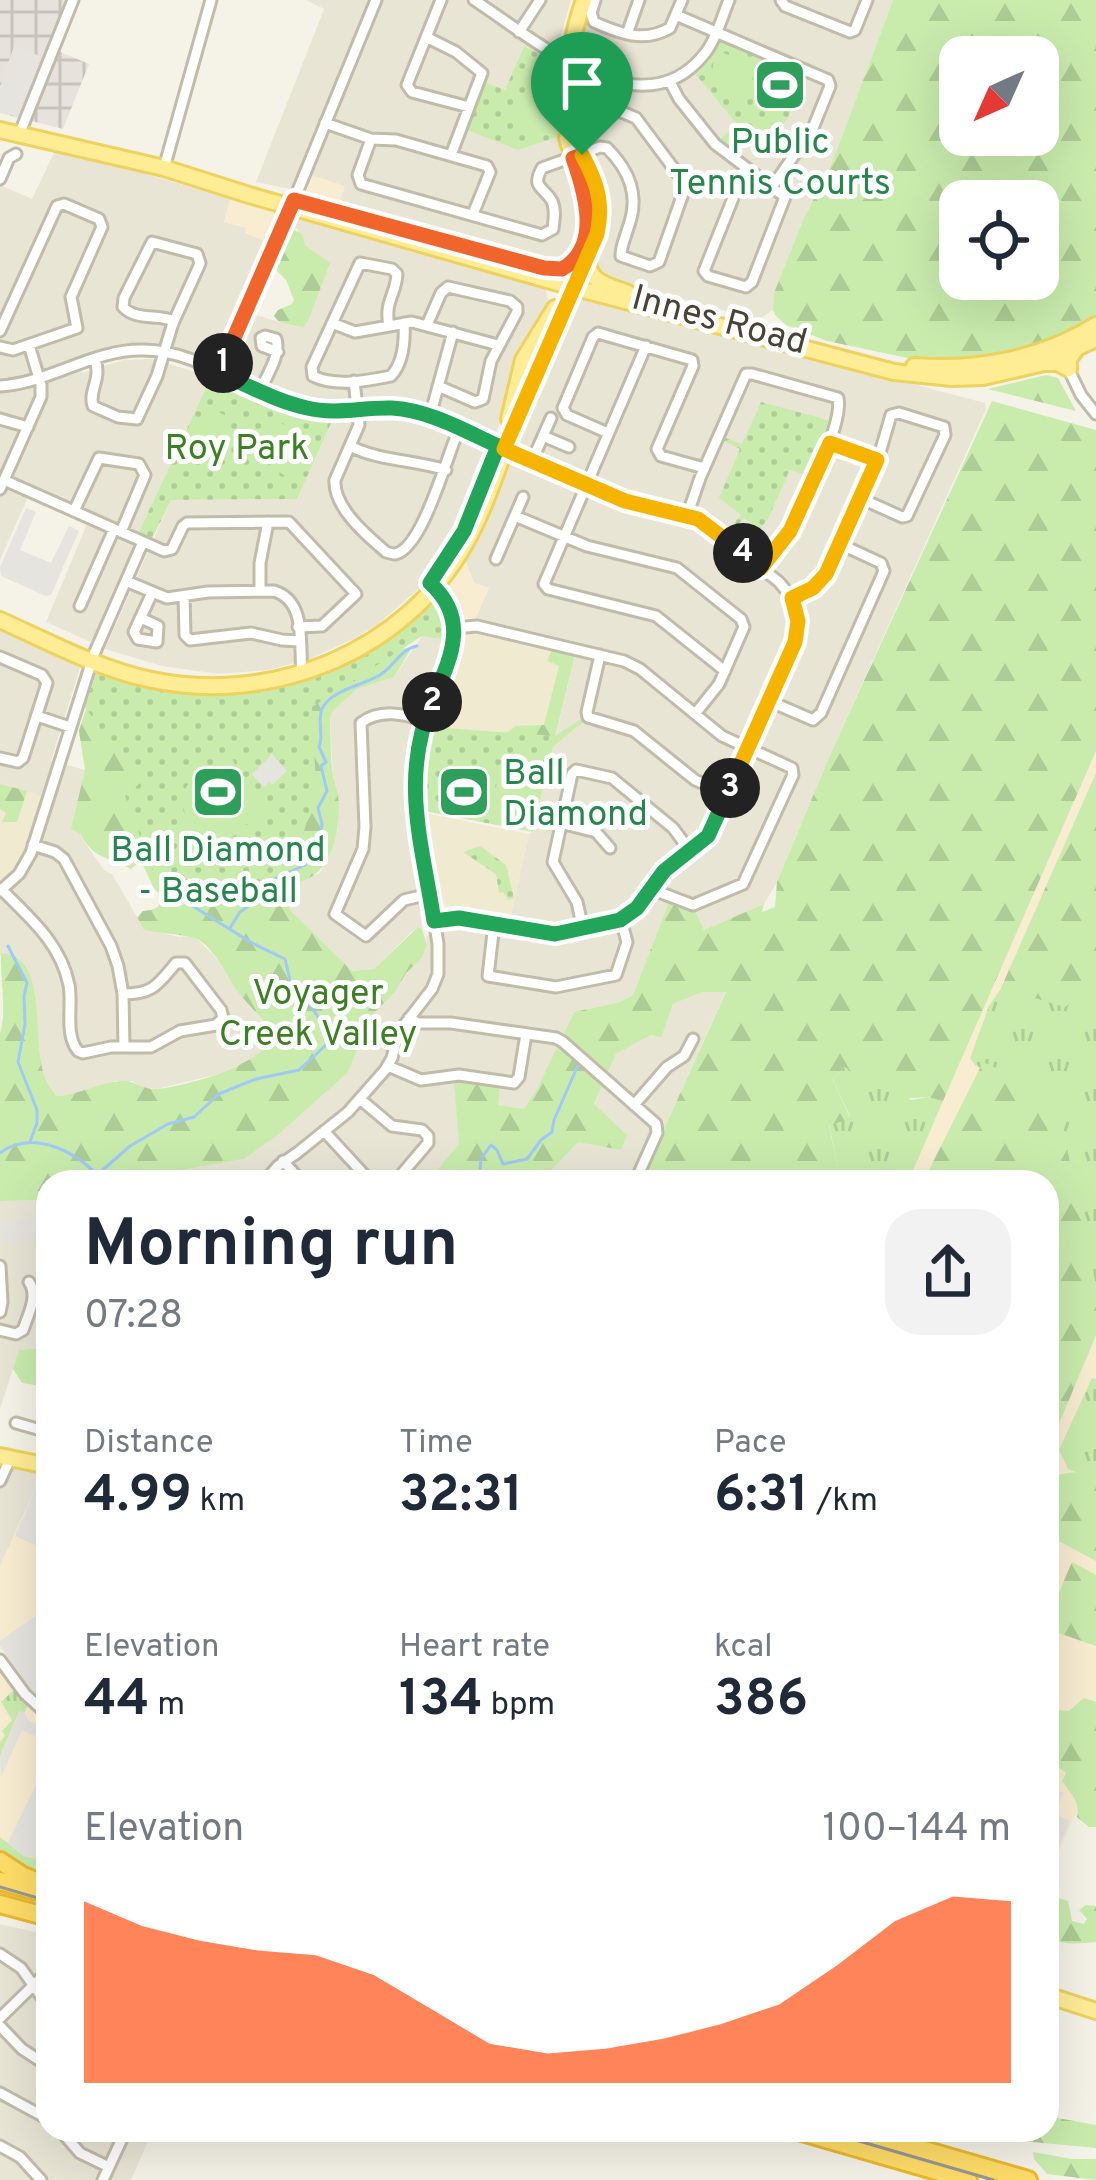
<!DOCTYPE html>
<html lang="en">
<head>
<meta charset="utf-8">
<style>
	body { margin:0; font-family:Overpass,sans-serif; background:#f2f2f3; color:#1f2937; height:100vh; display:flex; flex-direction:column; font-size:45px; white-space:nowrap }
	* { box-sizing:border-box; margin:0 }
	p { font-size:39px; color:#747a83 }
	.icon { flex:none; width:66px; height:66px; fill:none; stroke:currentColor; stroke-width:2; stroke-linecap:round; stroke-linejoin:round }
	.map { position:relative; flex:1; overflow:hidden }
	.details { position:absolute; left:36px; top:1170px; width:1023px; height:972px; display:flex; flex-direction:column; background:#fff; border-radius:36px; box-shadow:0 12px 48px #0002 }
	.details>* { flex:none }
	.needle { width:78px; rotate:225deg }
	.tools { position:absolute; left:939px; top:36px; display:grid; gap:24px }
	.tools a { display:grid; place-items:center; width:120px; height:120px; border-radius:24px; background:#fff; box-shadow:0 12px 48px #0002; font-size:60px }
	.pin { position:absolute; display:grid; place-items:center; width:102px; height:102px; color:#fff; margin:-123px -51px; border-radius:50% 50% 50% 0; rotate:-45deg; box-shadow:0 0 12px #0007 }
	.pin .icon { rotate:45deg }
	.km { position:absolute; width:60px; height:60px; margin:-30px; border-radius:50%; background:#222; color:#fff; font-size:33px; line-height:60px; text-align:center }
	.round { display:grid; place-items:center; flex:none; width:126px; height:126px; border-radius:36px; background:#f2f2f3 }
	.overview { display:flex; align-items:center; justify-content:space-between; height:204px; padding:0 48px }
	h1 { font-size:66px; font-weight:700; line-height:90px }
	.metrics { display:grid; grid-template-columns:repeat(3,1fr); gap:18px; height:204px; padding:12px 48px }
	.metrics div { display:grid; align-content:center }
	.metrics b { font-size:51px; font-weight:700 }
	.metrics small { font-size:33px; font-weight:400 }
	.metrics p { font-size:33px }
	.chart { height:336px; padding:24px 48px }
	.chart p { display:flex; justify-content:space-between }
	.chart svg { width:100%; height:216px; margin-top:12px; fill:#ff5114; opacity:.7 }
	.map>svg:first-child { display:block }
	.residential { fill:#e9e5d5 }
	.commercial { fill:#f8ecd1 }
	.industrial { fill:url(#industrial-grid) }
	.education { fill:#efead0 }
	.grass { fill:url(#grass-tufts) }
	.forest { fill:url(#forest-firs); fill-rule:evenodd }
	.park { fill:url(#park-dots) }
	.pitch { fill:#c9ecad }
	.parking { fill:#e6e4df }
	.lines { fill:none; stroke-linecap:round; stroke-linejoin:round }
	.stream { stroke:#9fc9f6; stroke-width:3 }
	.minor-casing { stroke:#c1bba9; stroke-width:15 }
	.major-casing { stroke:#edd25d; stroke-width:20 }
	.highway-casing { stroke:#eab92c; stroke-width:22 }
	.minor { stroke:#fff; stroke-width:9 }
	.major { stroke:#ffed96; stroke-width:14 }
	.highway { stroke:#ffdd68; stroke-width:16 }
	.tram { stroke:#979797; stroke-width:3 }
	.split-1-casing { stroke:#fff; stroke-width:24 }
	.split-2-casing { stroke:#fff; stroke-width:24 }
	.split-3-casing { stroke:#fff; stroke-width:24 }
	.split-4-casing { stroke:#fff; stroke-width:24 }
	.split-5-casing { stroke:#fff; stroke-width:24 }
	.split-1 { stroke:#f0652b; stroke-width:15 }
	.split-2 { stroke:#22a559; stroke-width:15 }
	.split-3 { stroke:#22a559; stroke-width:15 }
	.split-4 { stroke:#f5b400; stroke-width:15 }
	.split-5 { stroke:#f5b400; stroke-width:15 }
	.labels { text-anchor:middle; stroke-width:10; stroke-linejoin:round; paint-order:stroke }
	.leisure-label { font-size:36px; fill:#27864d; stroke:#fff }
	.street-label { font-size:36px; fill:#494335; stroke:#fff }
	.park-label { font-size:36px; fill:#3c8023; stroke:#fff }
</style>
</head>
<body>
<div class="map">
<svg width="1096" height="2180" viewBox="0 0 1096 2180">
	<defs>
		<pattern id="industrial-grid" width="8" height="8" patternUnits="userSpaceOnUse" patternTransform="scale(3)"><rect width="8" height="8" fill="#e7e3dc"/><path d="M0 4h8M4 0v8" fill="none" stroke="#c8c4bd"/></pattern>
		<pattern id="grass-tufts" width="24" height="20" patternUnits="userSpaceOnUse" patternTransform="scale(3)"><rect width="24" height="20" fill="#c9ecad"/><path d="M3 7l-1-3M5 7V3M7 7l1-3M15 17l-1-3M17 17v-4M19 17l1-3" fill="none" stroke="#aecc95"/></pattern>
		<pattern id="forest-firs" width="22" height="20" patternUnits="userSpaceOnUse" patternTransform="scale(3)"><rect width="22" height="20" fill="#c9ecad"/><path d="M5 1l3.5 6h-7zM16 11l3.5 6h-7z" fill="#aecc95"/></pattern>
		<pattern id="park-dots" width="8" height="8" patternUnits="userSpaceOnUse" patternTransform="scale(3)"><rect width="8" height="8" fill="#c9ecad"/><path d="M2 2h.1M6 6h.1" fill="none" stroke="#aecc95" stroke-width="1.8" stroke-linecap="round"/></pattern>
	</defs>
	<rect width="100%" height="100%" fill="#f5f2e7"/>
	<path class="residential" d="M306,0H571L558,46L557,63L524,46L505,90L484,83L518,150L561,136L577,187L581,215L577,243L569,264L558,267L338,206L344,186L310,175L333,121L322,117L291,189L256,182L324,9Z
		M584,0H893L832,163L803,220L774,293L773,310L758,320L603,277L596,273L587,257L601,210L573,128L577,19Z
		M55,151L86,156L230,199L224,222L247,228L246,233L270,243L244,311L279,322L329,267L304,245L297,229L289,227L294,214L545,289L548,299L543,317L522,347L512,370L506,408L495,435L423,406L386,401L337,406L303,400L256,386L159,344L119,346L84,358L82,373L123,360L153,359L211,377L138,534L32,488L0,560V185L32,199Z
		M581,297L985,403L986,409L830,755L777,882L764,904L704,930L695,910L669,902L633,995L620,1002L574,1012L528,1110L497,1105L500,1086L459,1146L428,1182H182L181,1170L244,1159L348,1072L372,1015L395,992L406,973L422,958L427,945L426,937L443,925L507,930L529,834L533,832L575,655L476,632L475,619L489,588L474,583L464,558L507,461L511,459L560,478L564,471L514,447V443L568,316Z
		M332,421H418L487,452L459,520L425,583L378,624L353,639L312,658L269,670L219,674L162,666L105,649L171,500L297,499Z
		M87,524L135,545L93,643L46,622Z
		M0,627L82,661L51,761L86,770L72,829L81,834L83,840L104,870L112,874L144,929L179,937L194,936L218,960L239,993L269,1028L273,1038L269,1046L251,1061L215,1075L156,1089L144,1088L132,1081H115L73,1095L57,1096L48,1088L40,1062L37,1035L0,954Z
		M422,636L447,640L438,671L418,719L407,769L422,929L418,927L410,933L374,969L351,971L290,910L285,896L298,882L320,873L338,828V795L333,777L330,718L332,712L357,689L394,677Z
		M726,991L640,1182H540L578,1141L627,1135L594,1104L616,1054L651,1035L660,1038L673,1004L701,992Z
		M48,1200V1321L40,1348L19,1350L0,1409V1201Z
		M0,1465L42,1474L0,1566Z
		M0,1924L48,1935V2130H153L131,2180H0Z"/>
	<path class="commercial" d="M310,175L345,186L338,206L304,195Z
		M230,199L279,212L281,218L270,243L245,233L246,228L224,222Z
		M464,558L474,583L489,588L475,619L460,617L447,588V583Z
		M1096,749V1769L1047,1878V1182H907Z
		M42,1474L48,1476V1708L29,1690L0,1648V1566Z
		M0,1669L25,1701L48,1718V1865L0,1840Z"/>
	<path class="industrial" d="M0,0H76L56,50L89,64L63,129L0,113Z"/>
	<path class="education" d="M465,631L575,655L556,736L432,727L457,664Z
		M0,783L41,796L22,854L12,870L0,881Z
		M424,813L529,834L510,920L458,911L440,913Z"/>
	<path class="grass" d="M1096,967V1297L1028,1093L975,1065L970,1058L989,1006L1006,981Z
		M844,1067L912,1100L927,1097L943,1101L908,1182H841L829,1125L850,1117L833,1080Z
		M1092,1378L1096,1379V1480L1068,1469L1059,1450Z
		M15,1689L29,1703L24,1713L19,1712L0,1756V1742L5,1736L2,1731L12,1720L1,1702Z"/>
	<path class="forest" d="M893,0H1096V317L1079,329L1050,341L986,356L936,361L917,360L827,341L786,325L775,315L773,310L774,293L803,220L832,163ZM960,57H1038V135H960ZM960,201H1038V279H960Z
		M289,227L302,234L305,245L330,263L308,321L303,327L279,322L274,316L278,310L292,304L294,300L286,280L273,267Z
		M1046,375L1058,378L1076,411L988,389Z
		M992,401L1096,430V751L943,1101L927,1097L902,1099L844,1067L833,1080L850,1118L829,1126L841,1182H640L726,992H702L673,1004L661,1038L651,1035L616,1054L594,1104L627,1135L621,1150L578,1142L540,1182H427L459,1144L454,1081L500,1086L498,1105L524,1109L537,1089L574,1012L620,1002L633,995L669,902L695,910L704,930L764,904L762,912L775,907L777,882L830,755Z
		M400,648L411,649L394,677L357,689L332,712L330,718C331,737 330,757 333,776C334,782 337,788 338,795C342,825 333,876 298,882L285,896L290,910L352,971L374,969L418,927L422,929L427,945L422,958L406,973L395,992L372,1015L348,1072L279,1134L244,1159L182,1170V1182H48V1200L0,1201V1033C7,1013 0,977 1,953C59,957 20,1064 57,1096C79,1095 98,1083 120,1081C134,1079 142,1090 156,1089C187,1086 258,1067 272,1038C267,1020 250,1008 239,993C226,976 218,953 199,940C192,935 157,933 144,930L137,917L143,911C155,910 160,908 163,896L154,889L144,867L137,864L131,869C111,857 91,859 81,834L71,829L85,770L79,731L97,674L139,699L305,690Z
		M552,649L575,655L548,765L499,738L516,726L544,725L559,666L547,661Z
		M1096,773V984L1065,1007L1001,988Z
		M0,784L27,791L17,822H2L6,813L0,809Z
		M983,1062L1056,1096L1096,1285V1335L1056,1431L1047,1439V1182H923Z
		M48,1321V1387L22,1383L13,1369L19,1350L40,1348Z
		M1076,1472L1096,1476V1561L1047,1535V1523L1052,1512L1047,1505V1483L1056,1475Z
		M1072,1562L1096,1575V1646L1047,1629V1604H1054Z
		M1084,1698L1096,1702V1827H1089L1077,1817C1081,1803 1070,1792 1062,1781L1066,1773L1047,1759V1709L1069,1711Z
		M0,1837L24,1856L48,1861V1876L18,1869L0,1857Z
		M1047,1894L1068,1901L1072,1921L1084,1924L1087,1919L1079,1910L1086,1905L1096,1906V1942C1044,1947 1047,1940 1047,1894Z
		M1047,2116L1096,2125V2148L945,2134L940,2130H1047Z
		M1033,2152L1072,2159H1096V2180L1047,2174L1034,2159Z"/>
	<path class="park" d="M721,40L806,76L788,118L765,149L740,133L723,148L717,142L737,124L696,75L711,58Z
		M524,46L557,63L561,136L518,150L465,129L484,82L505,90Z
		M211,377L297,414L332,421L297,499L171,500L151,541L138,534Z
		M761,402L831,421L809,477L790,469L768,519L759,530L744,518L731,533L728,531L741,515L719,498L740,449L722,440L723,437L742,444Z
		M432,600L436,601L446,624L447,640L422,636L312,707L316,787L296,861L225,905L156,879L125,796L139,784L85,707L96,673L100,671C124,678 148,687 173,690C270,703 364,669 432,600Z
		M581,719L583,722L553,747L535,823L554,829V832L535,828L533,832L424,811C419,783 426,754 432,727L555,736Z
		M480,846L506,865L514,898L508,900L503,892L499,893L496,874L463,852Z"/>
	<path class="pitch" d="M718,51L755,65L756,69L741,106C716,93 705,78 718,51Z
		M541,93L544,131L518,133L516,94Z
		M205,406L231,418L214,458L188,446Z
		M263,416L310,435L291,479C260,462 255,450 263,416Z
		M232,759L262,811C260,824 250,823 239,826L240,834L224,838L220,831L200,836C163,793 190,774 232,759Z
		M442,764L487,772L489,775L484,817C452,818 433,795 442,764Z
		M500,767L531,773L522,818L491,812Z"/>
	<path class="parking" d="M14,46L40,56L42,61L20,114L16,112L14,116L0,110V87Z
		M26,508L36,512L20,550L51,563L69,526L79,531L51,595L46,596L1,576L0,567Z
		M272,754L287,771L272,785L269,782L264,787L252,774Z
		M37,1216L41,1239L3,1244L0,1221Z
		M40,1478L48,1480V1551L15,1536Z
		M38,1614L48,1618V1697L44,1701L29,1687L0,1645V1641Z
		M20,1711L24,1712L28,1720L48,1730V1742L22,1730L1,1777L0,1756Z
		M48,1759V1779L43,1790L48,1793V1861L24,1856L8,1843Z
		M1047,1786L1063,1793L1055,1814L1070,1821L1051,1865L1047,1863Z"/>
	<g class="lines">
		<path class="stream" d="M230,928L240,912L254,902L258,886L305,865L313,844L320,837L322,824L318,808L327,791L321,766L326,762L319,747C324,735 317,721 322,709C330,690 364,685 380,675C395,666 400,649 417,646
			M8,946L27,983L24,996L25,1024L18,1062L37,1110V1123L30,1142
			M0,1153C34,1128 80,1153 103,1182
			M97,1175L130,1146L168,1124L194,1117L219,1094L256,1079L299,1070L326,1045L329,1034L305,997L292,989L285,959L252,943L170,892
			M479,1182L481,1159L491,1145L497,1150L503,1164L527,1159L541,1140L552,1132L554,1120L579,1063"/>
		<g class="minor-casing">
			<path id="minor" d="M441,0L407,85L412,92L469,107
				M474,0C535,39 642,136 706,52C717,37 722,17 729,0
				M595,0L591,13L594,22C621,34 644,43 670,28L682,0
				M781,0L785,6L850,32L855,30L867,0
				M676,15L828,80L830,86L813,128L772,187
				M519,32L540,0
				M627,34L639,0
				M426,37L456,52L482,73L451,155
				M670,82L679,99L715,144L785,197L752,282L746,287L708,276L704,271L745,168
				M325,123L371,139
				M19,135L73,0
				M164,168L211,0
				M0,179L9,158L16,154
				M473,214L490,172L487,166L396,140L371,139L358,175L361,184L542,235L553,229C554,220 556,210 552,201C543,186 531,188 542,168L600,147L607,148C630,171 640,196 628,228C625,239 621,245 621,256L650,266L659,262L686,185L636,118L598,102L601,76
				M332,323L355,332L412,322L498,345
				M427,325L441,293L448,287L510,301L517,307V312L491,361L483,399L475,402L438,386
				M389,326C384,301 396,295 397,274L392,269L360,263L312,367L313,376C335,387 366,381 391,376C403,363 405,341 404,323
				M0,331L57,206L64,204L99,219L102,227L71,297L77,328L13,350L0,347
				M646,346L544,584L548,589L656,616L725,671
				M95,359C102,381 88,390 93,406L118,417L137,419L157,376L172,326L174,321L198,268L200,263L197,254L152,242L124,298L123,307C136,321 158,314 174,321
				M1067,366L1081,395L1096,414
				M219,373L269,261L376,0
				M354,381L359,425L335,480C333,507 366,535 386,552C389,553 392,554 395,554C423,549 448,452 459,429
				M0,386C50,383 93,349 143,350C199,350 247,393 300,407C340,417 379,404 420,413L625,501L705,523L779,582L789,594L797,615L795,642L713,826L702,842L664,871L637,908L616,922L555,934L459,918L434,921
				M260,391C267,375 281,355 276,339L265,336L261,338L262,346L278,352
				M430,416L453,332
				M0,419L28,427
				M608,433L567,415L563,408L593,337L598,333L692,360L693,366L657,449L661,456L704,468
				M543,436L569,447
				M829,443L877,460
				M350,446C379,461 415,460 446,470
				M532,461L551,418
				M4,480L164,551L172,549L183,526L187,523L289,522L356,594L322,626L298,627
				M0,489L41,397V385L29,345
				M74,511L99,458L139,464L145,475L121,532
				M515,516L587,546L677,568L741,619L744,627L719,684L695,714
				M687,516L700,478L746,374H752L838,398C844,422 804,505 790,530C783,544 771,556 762,568
				M496,559L523,497
				M126,581L167,598L208,592L274,591C307,601 299,644 302,673
				M260,591V563L268,522
				M184,596L185,635L190,640L251,633L282,640L299,641
				M792,598L817,585L826,574L879,456L891,415L899,413L944,427L945,435L907,516L902,517L860,498
				M80,606L114,529
				M141,618L158,626L157,642L138,639L134,632L152,593
				M454,628L477,626L624,661L640,669L722,736L792,768L793,775L743,884L693,905L651,889
				M600,655L587,712L588,717L634,731L695,780L727,794
				M0,657L42,675L47,683L23,758L18,762L0,758
				M769,701L813,720L821,713L884,571L881,563L840,544
				M37,716L70,727
				M425,722C405,713 379,709 361,723L365,827L363,849L335,914L366,936L404,900L429,894
				M561,823L596,832L610,848
				M33,845L55,852L64,859L111,946L118,966L123,994L124,1047
				M2,890C30,918 61,944 69,985C73,1006 64,1034 78,1051L83,1053L111,1047H151L180,1031L216,1025L223,1018L221,1010L185,963H176C158,984 154,994 123,994
				M0,891L19,874L31,853L94,654L143,542
				M494,924L488,976L556,987L616,975L627,942L621,920
				M583,929L577,902L553,862L572,774L576,770L612,778L673,828L690,851
				M409,1018L418,1023H451L556,1038L563,1042L656,1124L657,1133L635,1182
				M388,1066L421,1080L459,1075L514,1083L519,1077L526,1034
				M360,1099L392,1126L422,1130L428,1136V1143L395,1182
				M634,1105L667,1067L684,1056L693,1039
				M324,1131L371,1182
				M283,1161L302,1182
				M264,1182L278,1166L297,1153L348,1112L385,1070L392,1058L398,1033L432,989L438,974V944L414,794L423,729L449,663L454,641L451,613L435,586
				M0,1266L2,1302L0,1312
				M0,1330L16,1334L23,1330C28,1315 39,1295 29,1282
				M16,1423L48,1432
				M0,1481L10,1459
				M0,1660L25,1694L48,1715
				M0,1954L21,1968L48,2006
				M0,2018L48,1971
				M0,2026L22,2049L48,2066
				M0,2093L48,2119
				M60,2130L80,2153L109,2167
				M0,2146L20,2157L41,2180
				M103,2180L126,2130"/>
		</g>
		<g class="major-casing">
			<path id="major" d="M0,130L164,168L249,195L572,287L894,372L952,378L983,377L1044,363L1096,339
				M567,138C577,176 595,211 582,250
				M587,257C588,283 607,285 628,293
				M514,260L578,280
				M1045,363H1058L1069,369V359L1077,348
				M914,366C977,371 1041,359 1096,325
				M509,419L523,360L555,308
				M0,620C49,642 99,669 152,680C273,705 404,652 465,544C489,502 502,453 520,409C545,350 573,293 597,234C608,183 585,176 574,133C562,89 569,43 584,0
				M0,1456L48,1466
				M1047,1995L1096,2011"/>
		</g>
		<g class="highway-casing">
			<path id="highway" d="M0,1861L23,1876L48,1886
				M0,1881L36,1891
				M0,1904L48,1917
				M795,2130L968,2180
				M855,2130L1028,2180"/>
		</g>
		<use href="#minor" class="minor"/>
		<use href="#major" class="major"/>
		<use href="#highway" class="highway"/>
		<path class="tram" d="M0,1887L48,1901
			M821,2130L993,2180"/>
	</g>
	<g class="lines">
		<g class="split-1-casing">
			<path id="split-1" d="M223,363L294,200L544,268L562,269C602,247 585,192 573,158L582,155"/>
		</g>
		<g class="split-2-casing">
			<path id="split-2" d="M223,363L219,373C247,385 276,401 307,408C336,415 363,407 392,408C429,410 465,431 498,446L464,531L430,583C471,620 450,659 432,702"/>
		</g>
		<g class="split-3-casing">
			<path id="split-3" d="M432,702C400,779 422,843 434,921L459,918L555,934L620,920L637,908L664,871L708,836L730,788"/>
		</g>
		<g class="split-4-casing">
			<path id="split-4" d="M730,788L795,642L798,621L792,598L813,588L826,574L877,460L830,443L790,531L761,568L743,553"/>
		</g>
		<g class="split-5-casing">
			<path id="split-5" d="M582,155C597,182 604,203 597,234L504,449L625,501L698,519L743,553"/>
		</g>
		<use href="#split-1" class="split-1"/>
		<use href="#split-2" class="split-2"/>
		<use href="#split-3" class="split-3"/>
		<use href="#split-4" class="split-4"/>
		<use href="#split-5" class="split-5"/>
	</g>
	<defs>
		<g id="stadium-square" transform="scale(2.7)"><rect x="-9" y="-9" width="18" height="18" rx="4" fill="#2e9e5b" stroke="#fff"/><path d="M0-5a6.5 5 0 1 0 0 10a6.5 5 0 1 0 0-10ZM-3.5-1.8h7v3.6h-7Z" fill="#fff"/></g>
	</defs>
	<g fill-rule="evenodd">
		<use href="#stadium-square" x="780" y="85"/>
		<use href="#stadium-square" x="218" y="792"/>
		<use href="#stadium-square" x="464" y="792"/>
	</g>
	<g class="labels">
		<g class="leisure-label">
			<text x="780" y="153">Public<tspan x="780" dy="41">Tennis Courts</tspan></text>
			<text x="503" y="784" text-anchor="start">Ball<tspan x="503" dy="41">Diamond</tspan></text>
			<text x="218" y="861">Ball Diamond<tspan x="218" dy="41">- Baseball</tspan></text>
		</g>
		<g class="street-label">
			<text transform="translate(720 318) rotate(15)" y="13">Innes Road</text>
		</g>
		<g class="park-label">
			<text x="237" y="459">Roy Park</text>
			<text x="318" y="1004">Voyager<tspan x="318" dy="41">Creek Valley</tspan></text>
		</g>
	</g>
</svg>
<div class="tools">
<a><svg class="needle" viewBox="-14 -14 28 28"><path d="M0-13l5 13h-10z" fill="#e53935"/><path d="M0 13l5-13h-10z" fill="#747a83"/></svg></a>
<a><svg class="icon" aria-label="locate" viewBox="0 0 24 24"><circle cx="12" cy="12" r="6"/><path d="M12 2v4M12 18v4M2 12h4M18 12h4"/></svg></a>
</div>
<div class="pin" style="left:582px;top:155px;background:#1e9e55"><svg class="icon" aria-label="arrive" viewBox="0 0 24 24"><path d="M6 21V4h12l-3 4 3 4H6"/></svg></div>
<b class="km" style="left:223px;top:363px">1</b>
<b class="km" style="left:432px;top:702px">2</b>
<b class="km" style="left:730px;top:788px">3</b>
<b class="km" style="left:743px;top:553px">4</b>
<section class="details">
<div class="overview"><div><h1>Morning run</h1><p>07:28</p></div><a class="round"><svg class="icon" aria-label="share" viewBox="0 0 24 24"><path d="M12 15V3M7 8l5-5 5 5M5 13v7h14v-7"/></svg></a></div>
<div class="metrics">
<div><p>Distance</p><b>4.99<small> km</small></b></div>
<div><p>Time</p><b>32:31</b></div>
<div><p>Pace</p><b>6:31<small> /km</small></b></div>
</div>
<div class="metrics">
<div><p>Elevation</p><b>44<small> m</small></b></div>
<div><p>Heart rate</p><b>134<small> bpm</small></b></div>
<div><p>kcal</p><b>386</b></div>
</div>
<div class="chart"><p><span>Elevation</span>100–144 m</p>
<svg viewBox="0 0 160 44" preserveAspectRatio="none"><path d="M0 44V7L10 12L20 15L30 17L40 18L50 22L60 29L70 36L80 38L90 37L100 35L110 32L120 28L130 20L140 11L150 6L160 7V44z"/></svg>
</div>
</section>
</div>
</body>
</html>
